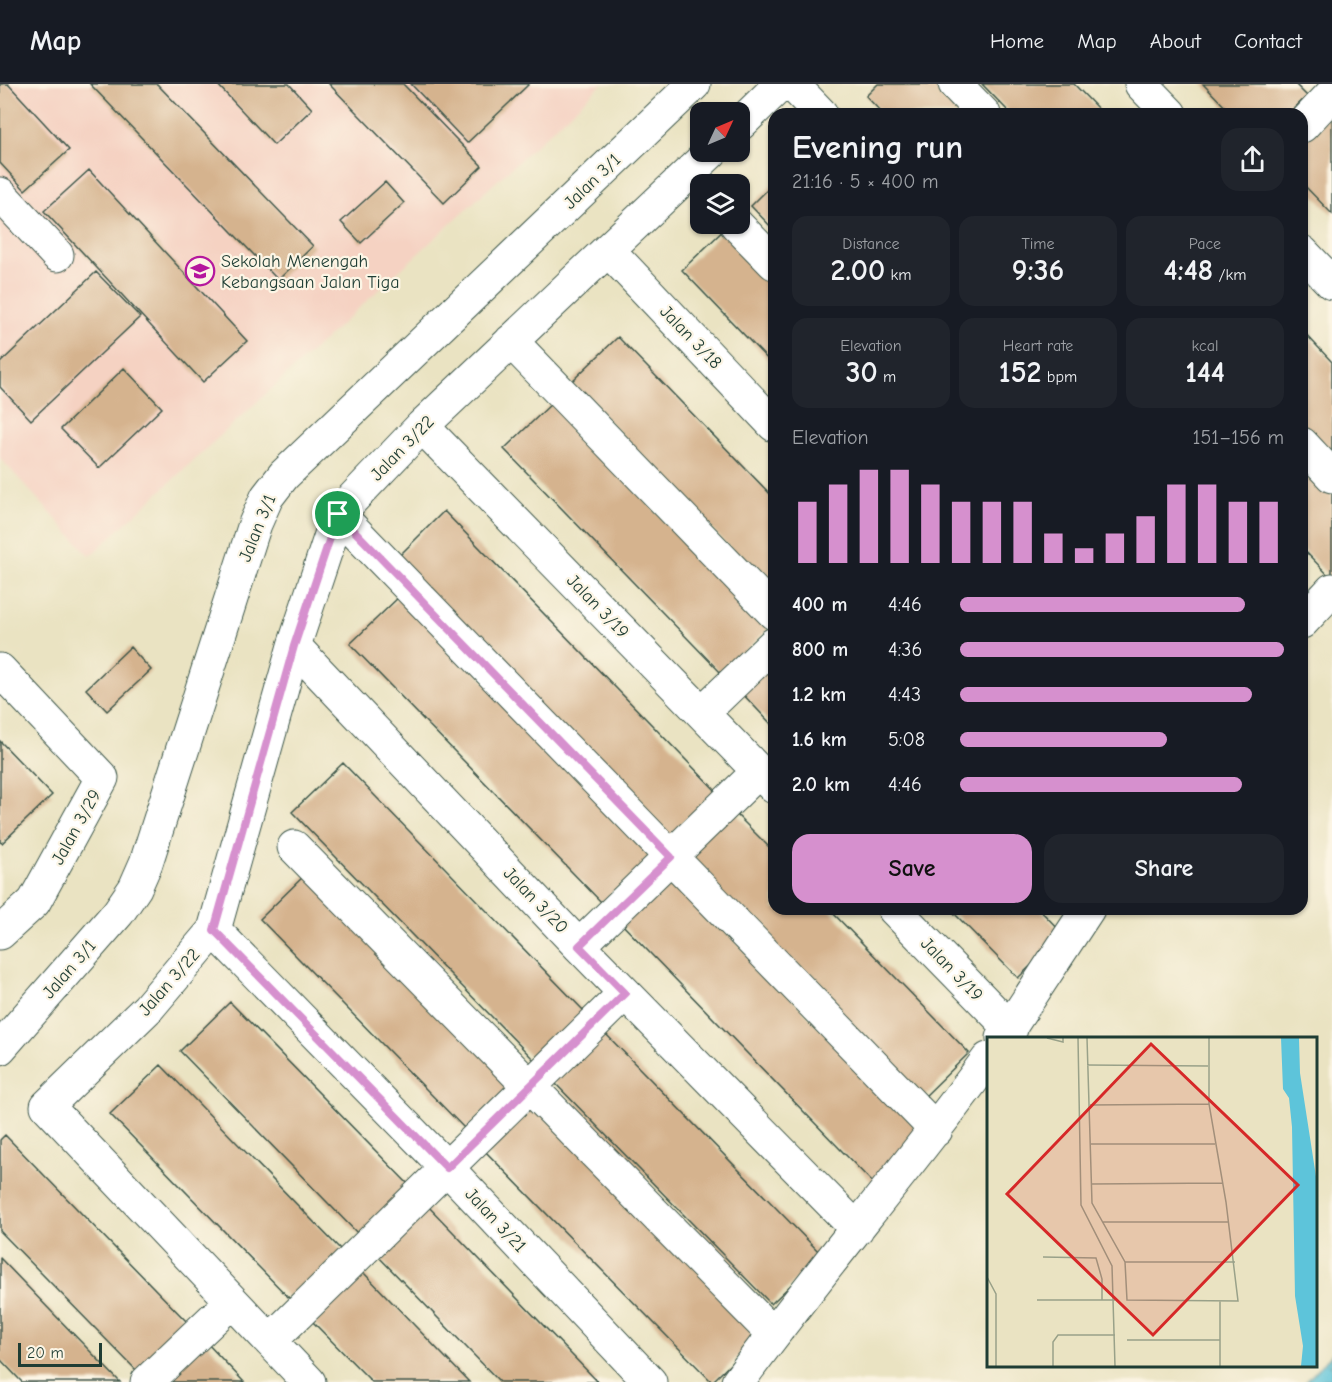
<!DOCTYPE html>
<html lang="en">
<head>
<meta charset="utf-8">
<style>
	body { margin:0; font-family:"Comic Neue",sans-serif; background:#20242c; color:#f1f3f6; height:100vh; display:flex; flex-direction:column; font-size:22px; white-space:nowrap }
	* { box-sizing:border-box; margin:0 }
	p { font-size:20px; color:#9ea1a6 }
	.icon { flex:none; width:33px; height:33px; fill:none; stroke:currentColor; stroke-width:2; stroke-linecap:round; stroke-linejoin:round }
	.map { position:relative; flex:1; overflow:hidden }
	.sheet { position:absolute; left:768px; top:24px; width:540px; height:807px; display:flex; flex-direction:column; background:#171b24; border-radius:18px; box-shadow:0 2px 4px #0004 }
	.sheet>* { flex:none }
	.needle { width:39px; rotate:46deg }
	.buttons { position:absolute; left:690px; top:18px; display:grid; gap:12px }
	.buttons a { display:grid; place-items:center; width:60px; height:60px; border-radius:12px; background:#171b24; box-shadow:0 2px 4px #0004; font-size:30px }
	.scale { position:absolute; left:18px; bottom:15px; width:84px; box-sizing:border-box; padding-left:6px; border:3px solid #1f3d34; border-top:0; font-size:16px; line-height:21px; white-space:nowrap; color:#1f3d34; -webkit-text-stroke:4px #fcf5e5; paint-order:stroke }
	.pin { position:absolute; display:grid; place-items:center; width:51px; height:51px; color:#fff; margin:-26px; border:3px solid #fff; border-radius:50%; box-shadow:0 2px 6px #0007 }
	.round { display:grid; place-items:center; flex:none; width:63px; height:63px; border-radius:18px; background:#20242c }
	.head { display:flex; align-items:center; justify-content:space-between; height:102px; padding:0 24px }
	h1 { font-size:33px; font-weight:700; line-height:45px }
	.figures { display:grid; grid-template-columns:repeat(3,1fr); gap:9px; height:102px; padding:6px 24px }
	.figures div { display:grid; align-content:center; border-radius:15px; background:#20242c; text-align:center }
	.figures b { font-size:30px; font-weight:700 }
	.figures small { font-size:16px; font-weight:400 }
	.figures p { font-size:16px }
	.chart { height:168px; padding:12px 24px }
	.chart p { display:flex; justify-content:space-between }
	.chart svg { width:100%; height:108px; margin-top:6px; stroke:#d690ce; stroke-width:6 }
	.cta { display:flex; gap:12px; margin-top:auto; padding:12px 24px }
	.cta a { flex:1; height:69px; border-radius:18px; background:#d690ce; color:#111; font-size:24px; font-weight:700; line-height:69px; text-align:center }
	.cta a+a { background:#20242c; color:#f1f3f6 }
	ul { padding:0 24px; list-style:none; font-size:20px }
	li { display:grid; grid-template-columns:96px 72px 1fr; align-items:center; height:45px }
	li i { height:15px; border-radius:8px; background:#d690ce }
	header { display:flex; align-items:center; gap:36px; box-sizing:border-box; height:84px; padding:0 30px; background:#171b24; border-bottom:2px solid #363941 }
	header strong { font-size:28px }
	nav { display:flex; gap:33px; margin-inline-start:auto; font-size:21px }
	.map>svg:first-child { display:block }
	.built { fill:#f5d2c2 }
	.water { fill:url(#water-waves); stroke:#3e8087; stroke-width:1.5 }
	.building { fill:#d5b38e }
	.lines { fill:none; stroke-linecap:round; stroke-linejoin:round }
	.minor-casing { stroke:#3d5649; stroke-width:35 }
	.minor { stroke:#fff; stroke-width:33 }
	.route-casing { stroke:#fff; stroke-width:12 }
	.route { stroke:#d690ce; stroke-width:8 }
	.labels { text-anchor:middle; stroke-width:4.5; stroke-linejoin:round; paint-order:stroke }
	.street-label { font-size:18px; fill:#1f3d34; stroke:#fcf5e5 }
	.poi-label { font-size:18px; fill:#1f3d34; stroke:#fcf5e5; text-anchor:start }
	.inset-road { fill:none; stroke:#99a189; stroke-width:1.5 }
	.view { fill:#d62828; fill-opacity:0.15; stroke:#d62828; stroke-width:3 }
	.inset-edge { fill:none; stroke:#1f3d34; stroke-width:3 }
</style>
</head>
<body>
<header>
<strong>Map</strong>
<nav><a>Home</a><a>Map</a><a>About</a><a>Contact</a></nav>
</header>
<div class="map">
<svg width="1332" height="1298" viewBox="0 0 1332 1298">
	<defs>
		<pattern id="water-waves" width="16" height="10" patternUnits="userSpaceOnUse" patternTransform="scale(1.5)"><rect width="16" height="10" fill="#5dc4da"/><path d="M0 5q4-4 8 0t8 0" fill="none" stroke="#4ca0b2"/></pattern>
	</defs>
	<rect width="100%" height="100%" fill="#fcf5e5"/>
	<filter id="ink" filterUnits="userSpaceOnUse"><feTurbulence type="fractalNoise" baseFrequency=".0167" numOctaves="2"/><feDisplacementMap in="SourceGraphic" scale="12" xChannelSelector="R" yChannelSelector="G"/><feConvolveMatrix kernelMatrix="1 2 1 2 8 2 1 2 1" color-interpolation-filters="sRGB"/></filter>
	<filter id="wash" filterUnits="userSpaceOnUse"><feTurbulence type="fractalNoise" baseFrequency=".008" numOctaves="4" result="noise"/><feDisplacementMap in="SourceGraphic" scale="24" xChannelSelector="R" yChannelSelector="G"/><feGaussianBlur stdDeviation="1.35" result="paint"/><feColorMatrix in="noise" values="0 0 0 0 0 0 0 0 0 0 0 0 0 0 0 0 0 1.4 0 .05"/><feComposite in="paint" operator="in"/></filter>
	<g filter="url(#wash)">
		<rect width="100%" height="100%" fill="#eae3c2"/>
		<path class="built" d="M0,0H602L90,472L0,374Z"/>
		<path class="water" d="M1332,1270V1298H1306Z"/>
		<g id="blocks">
			<path class="building" d="M0,0H8L69,66L25,106L0,79Z
				M90,0H157L313,162L278,196Z
				M217,0H289L312,25L274,61Z
				M329,0H403L482,82L444,119Z
				M411,0H529L467,59Z
				M878,0H947L976,30H883L866,12Z
				M982,0H1074L1103,30H1011Z
				M1203,0H1295L1307,12L1288,30H1232Z
				M1329,31L1332,34V130L1302,99V56Z
				M89,86L247,257L203,298L44,127Z
				M385,98L404,119L361,159L341,138Z
				M774,99V146L751,122Z
				M730,140L774,186V282L682,186Z
				M96,188L140,233L31,336L0,303V279Z
				M1302,246L1332,278V373L1302,342Z
				M618,253L774,414V510L571,298Z
				M124,284L162,324L99,384L61,345Z
				M552,319L769,544L722,590L504,365Z
				M1302,369L1332,400V495L1302,464Z
				M444,427L718,709L668,759L394,477Z
				M401,511L654,772L604,821L350,560Z
				M130,563L151,586L107,627L86,605Z
				M774,571V643L738,605Z
				M0,657L52,711L2,759L0,758Z
				M343,679L585,928L535,977L292,728Z
				M731,725L774,768V825H829L969,969L919,1018L681,774Z
				M310,786L516,997L466,1046L260,835Z
				M668,787L924,1051L873,1099L618,836Z
				M950,825H1039L1063,850L1018,894Z
				M230,918L413,1105L363,1155L180,967Z
				M602,946L822,1171L771,1220L551,995Z
				M161,981L344,1169L293,1218L110,1030Z
				M532,1014L762,1249L712,1298L481,1063Z
				M5,1051L188,1239L138,1288L0,1147V1056Z
				M426,1120L598,1298H500L375,1169Z
				M0,1174L51,1227L120,1298H22L19,1295L0,1275Z
				M362,1187L469,1298H372L311,1236Z
				M204,1256L244,1298H161Z"/>
		</g>
	</g>
	<g filter="url(#ink)">
		<use href="#blocks" fill-opacity="0" stroke="#3d5649" stroke-width="1.5"/>
		<g class="lines">
			<g class="minor-casing">
				<path id="minor" d="M792,0L821,30
					M955,0L984,30
					M1141,0L1170,30
					M740,40L781,0
					M1302,42L1332,10
					M0,110L57,171
					M736,140L774,179
					M608,166L774,341
					M1302,168L1332,199
					M511,257L774,529
					M422,342L774,703
					M1302,360L1332,392
					M338,430L936,1046
					M1302,538L1332,506
					M294,562L579,862L857,1145
					M0,586L102,694L34,818L0,849
					M702,629L774,560
					M294,763L773,1250
					M894,825L1011,945
					M214,846L447,1084L650,1298
					M579,862L759,687
					M1003,954L1088,825
					M0,964L118,829L135,804L146,779L255,440L267,413L284,391L694,0
					M270,1257L625,909
					M147,1298L232,1217
					M309,1298L47,1022L148,924L214,846L294,562L338,430L422,342L711,68
					M738,1298C818,1188 908,1085 988,975"/>
			</g>
			<use href="#minor" class="minor"/>
		</g>
	</g>
	<g class="lines" filter="url(#ink)">
		<g class="route-casing">
			<path id="route" d="M338,430L671,773L579,862L625,909L447,1084L214,846L294,562Z"/>
		</g>
		<use href="#route" class="route"/>
	</g>
	<defs>
		<g id="school-ring" transform="scale(1.5)"><circle r="9.5" fill="#fcf5e5" stroke="#b5179e" stroke-width="1.5"/><path d="M0-5L7-2L0 1L-7-2ZM-4 1L0 2.5L4 1V4Q0 6-4 4Z" fill="#b5179e"/></g>
	</defs>
	<g fill-rule="evenodd">
		<use href="#school-ring" x="200" y="187"/>
	</g>
	<g class="labels">
		<g class="street-label">
			<text transform="translate(592 97) rotate(-44)" y="6">Jalan 3/1</text>
			<text transform="translate(691 253) rotate(46)" y="6">Jalan 3/18</text>
			<text transform="translate(402 364) rotate(-46)" y="6">Jalan 3/22</text>
			<text transform="translate(257 444) rotate(-68)" y="6">Jalan 3/1</text>
			<text transform="translate(598 522) rotate(46)" y="6">Jalan 3/19</text>
			<text transform="translate(76 743) rotate(-61)" y="6">Jalan 3/29</text>
			<text transform="translate(536 816) rotate(46)" y="6">Jalan 3/20</text>
			<text transform="translate(69 885) rotate(-49)" y="6">Jalan 3/1</text>
			<text transform="translate(952 885) rotate(46)" y="6">Jalan 3/19</text>
			<text transform="translate(169 898) rotate(-49)" y="6">Jalan 3/22</text>
			<text transform="translate(496 1136) rotate(47)" y="6">Jalan 3/21</text>
		</g>
		<g class="poi-label">
			<text x="221" y="183">Sekolah Menengah<tspan x="221" dy="21">Kebangsaan Jalan Tiga</tspan></text>
		</g>
	</g>
	<g transform="translate(987 953)">
		<rect width="330" height="330" fill="#eae3c2"/>
		<path d="M294,1H312L313,36L330,146V329H314L316,309L308,259L305,90L302,61L296,52Z" fill="#5dc4da"/>
		<path class="inset-road" d="M60,1L76,5V1M91,1L94,168L125,229L128,329M100,1L105,166L138,225L140,263L251,264L239,165L222,67V1M100,28L221,29M103,68L222,67M104,107H228M104,147L236,146M115,185H242M56,220L109,221L115,242V263M138,225H248M0,240L9,257V329M50,263H128M233,264V329M140,303H233M66,329V305L71,298H128"/>
		<path class="view" d="M164,7L311,148L166,298L20,157Z"/>
		<rect width="330" height="330" class="inset-edge"/>
	</g>
</svg>
<div class="buttons">
<a><svg class="needle" viewBox="-14 -14 28 28"><path d="M0-13l5 13h-10z" fill="#e53935"/><path d="M0 13l5-13h-10z" fill="#9ea1a6"/></svg></a>
<a><svg class="icon" aria-label="layers" viewBox="0 0 24 24"><path d="M12 4l9 5-9 5-9-5zM3 14l9 5 9-5"/></svg></a>
</div>
<div class="scale">20 m</div>
<div class="pin" style="left:338px;top:430px;background:#1e9e55"><svg class="icon" aria-label="arrive" viewBox="0 0 24 24"><path d="M6 21V4h12l-3 4 3 4H6"/></svg></div>
<section class="sheet">
<div class="head"><div><h1>Evening run</h1><p>21:16 · 5 × 400 m</p></div><a class="round"><svg class="icon" aria-label="share" viewBox="0 0 24 24"><path d="M12 15V3M7 8l5-5 5 5M5 13v7h14v-7"/></svg></a></div>
<div class="figures">
<div><p>Distance</p><b>2.00<small> km</small></b></div>
<div><p>Time</p><b>9:36</b></div>
<div><p>Pace</p><b>4:48<small> /km</small></b></div>
</div>
<div class="figures">
<div><p>Elevation</p><b>30<small> m</small></b></div>
<div><p>Heart rate</p><b>152<small> bpm</small></b></div>
<div><p>kcal</p><b>144</b></div>
</div>
<div class="chart"><p><span>Elevation</span>151–156 m</p>
<svg viewBox="0 0 160 44" preserveAspectRatio="none"><path d="M5 44V19M15 44V12M25 44V6M35 44V6M45 44V12M55 44V19M65 44V19M75 44V19M85 44V32M95 44V38M105 44V32M115 44V25M125 44V12M135 44V12M145 44V19M155 44V19"/></svg>
</div>
<ul>
<li><b>400 m</b>4:46<i style="width:88%"></i></li>
<li><b>800 m</b>4:36<i style="width:100%"></i></li>
<li><b>1.2 km</b>4:43<i style="width:90%"></i></li>
<li><b>1.6 km</b>5:08<i style="width:64%"></i></li>
<li><b>2.0 km</b>4:46<i style="width:87%"></i></li>
</ul>
<div class="cta"><a>Save</a><a>Share</a></div>
</section>
</div>
</body>
</html>
